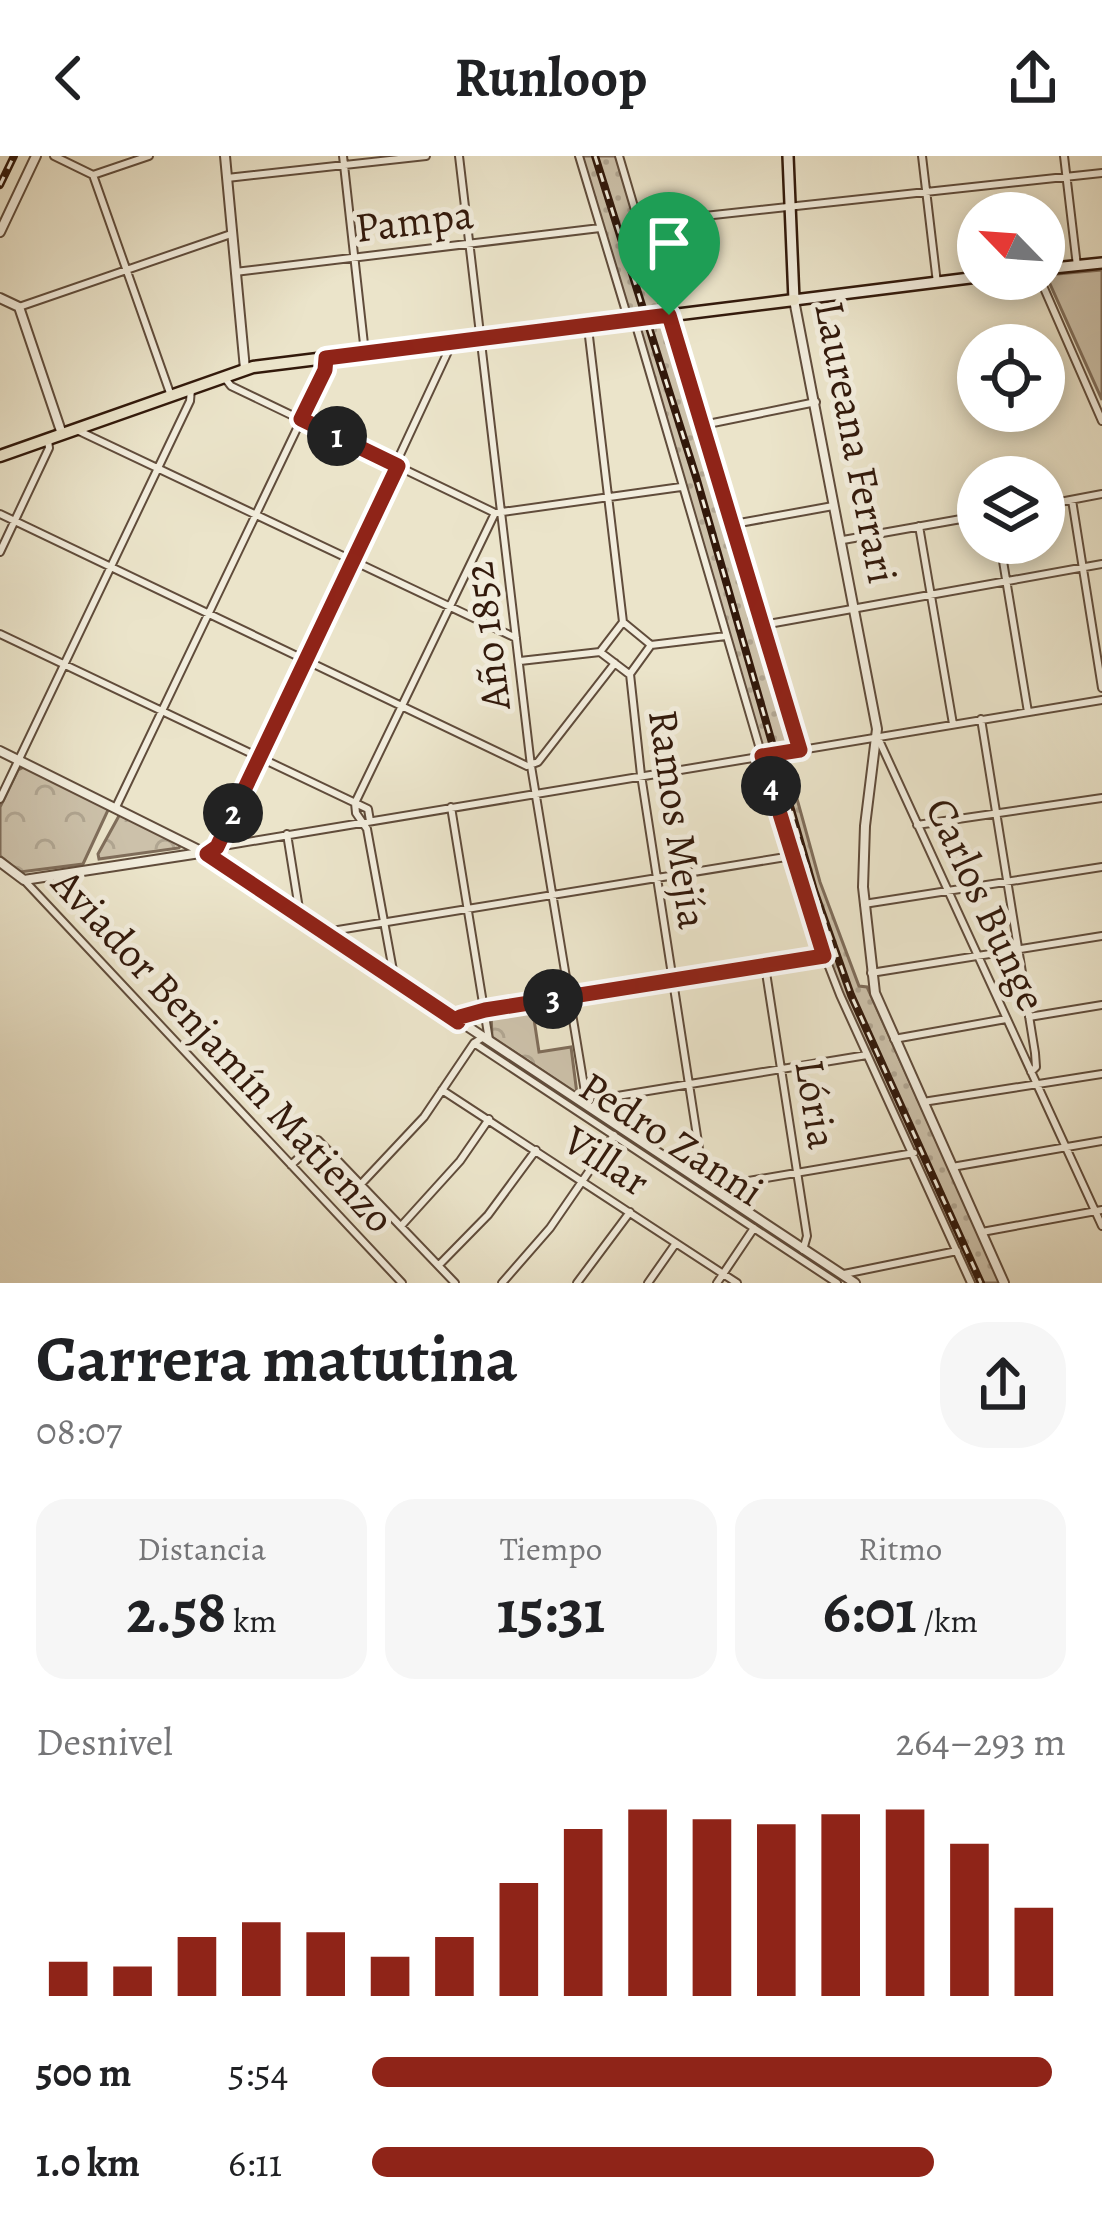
<!DOCTYPE html>
<html lang="es">
<head>
<meta charset="utf-8">
<style>
	body { margin:0; font-family:Alegreya,serif; background:#f6f6f6; color:#202124; height:100vh; display:flex; flex-direction:column; font-size:45px; white-space:nowrap }
	* { box-sizing:border-box; margin:0 }
	p { font-size:39px; color:#757577 }
	.icon { flex:none; width:66px; height:66px; fill:none; stroke:currentColor; stroke-width:2; stroke-linecap:round; stroke-linejoin:round }
	.map { position:relative; height:1127px; overflow:hidden }
	.sheet { display:flex; flex-direction:column; background:#fff; flex:1 }
	.sheet>* { flex:none }
	.needle { width:78px; rotate:295deg }
	.tools { position:absolute; left:957px; top:36px; display:grid; gap:24px }
	.tools a { display:grid; place-items:center; width:108px; height:108px; border-radius:50%; background:#fff; box-shadow:0 6px 18px #0003; font-size:60px }
	.pin { position:absolute; display:grid; place-items:center; width:102px; height:102px; color:#fff; margin:-123px -51px; border-radius:50% 50% 50% 0; rotate:-45deg; box-shadow:0 0 12px #0007 }
	.pin .icon { rotate:45deg }
	.km { position:absolute; width:60px; height:60px; margin:-30px; border-radius:50%; background:#222; color:#fff; font-size:33px; line-height:60px; text-align:center }
	.round { display:grid; place-items:center; flex:none; width:126px; height:126px; border-radius:48px; background:#f6f6f6 }
	.headline { display:flex; align-items:center; justify-content:space-between; height:204px; padding:0 36px }
	h1 { font-size:66px; font-weight:600; line-height:90px }
	.figures { display:grid; grid-template-columns:repeat(3,1fr); gap:18px; height:204px; padding:12px 36px }
	.figures div { display:grid; align-content:center; border-radius:30px; background:#f6f6f6; text-align:center }
	.figures b { font-size:60px; font-weight:600 }
	.figures small { font-size:33px; font-weight:400 }
	.figures p { font-size:33px }
	.chart { height:336px; padding:24px 36px }
	.chart p { display:flex; justify-content:space-between }
	.chart svg { width:100%; height:216px; margin-top:12px; stroke:#8f2418; stroke-width:6 }
	ul { padding:0 36px; list-style:none; font-size:39px }
	li { display:grid; grid-template-columns:192px 144px 1fr; align-items:center; height:90px }
	li i { height:30px; border-radius:15px; background:#8f2418 }
	header { display:flex; justify-content:space-between; align-items:center; height:156px; padding:0 36px; background:#fff; font-size:54px; font-weight:600 }
	.map>svg:first-child { display:block }
	.grass { fill:url(#grass-dots); stroke:#7f6d5a; stroke-width:3 }
	.park { fill:url(#park-crowns); stroke:#7f6d5a; stroke-width:3 }
	.pitch { fill:#ccc1aa; stroke:#7f6d5a; stroke-width:3 }
	.lines { fill:none; stroke-linecap:round; stroke-linejoin:round }
	.minor-casing { stroke:#604c3b; stroke-width:10 }
	.tertiary-casing { stroke:#604c3b; stroke-width:12 }
	.secondary-casing { stroke:#32190b; stroke-width:14 }
	.primary-casing { stroke:#32190b; stroke-width:15 }
	.minor { stroke:#f2eddd; stroke-width:6 }
	.tertiary { stroke:#f2eddd; stroke-width:8 }
	.secondary { stroke:#f2eddd; stroke-width:9 }
	.primary { stroke:#ebe4ca; stroke-width:10 }
	.rail-casing { stroke:#32190b; stroke-width:8 }
	.rail { stroke:#f2eddd; stroke-width:3; stroke-dasharray:9; stroke-linecap:butt }
	.route-casing { stroke:#fff; stroke-width:24 }
	.route { stroke:#8f2418; stroke-width:15 }
	.labels { text-anchor:middle; stroke-width:10; stroke-linejoin:round; paint-order:stroke }
	.street-label { font-size:42px; fill:#32190b; stroke:#f2eddd }
</style>
</head>
<body>
<header><svg class="icon" aria-label="back" viewBox="0 0 24 24"><path d="M15 5l-7 7 7 7"/></svg>Runloop<svg class="icon" aria-label="share" viewBox="0 0 24 24"><path d="M12 15V3M7 8l5-5 5 5M5 13v7h14v-7"/></svg></header>
<div class="map">
<svg width="1102" height="1127" viewBox="0 0 1102 1127">
	<defs>
		<pattern id="grass-dots" width="8" height="8" patternUnits="userSpaceOnUse" patternTransform="scale(3)"><rect width="8" height="8" fill="#ccc1aa"/><path d="M2 2h.1M6 6h.1" fill="none" stroke="#b0a591" stroke-width="1.8" stroke-linecap="round"/></pattern>
		<pattern id="park-crowns" width="20" height="18" patternUnits="userSpaceOnUse" patternTransform="scale(3)"><rect width="20" height="18" fill="#ccc1aa"/><path d="M2 6a3 3 0 1 1 6 0M12 15a3 3 0 1 1 6 0" fill="none" stroke="#b0a591"/></pattern>
	</defs>
	<rect width="100%" height="100%" fill="#ebe4ca"/>
	<filter id="stains"><feTurbulence type="fractalNoise" baseFrequency=".00167" numOctaves="4"/><feColorMatrix values="0 0 0 0 .2 0 0 0 0 .09 0 0 0 0 .02 0 0 0 .5 -.17"/></filter>
	<radialGradient id="worn" r=".72"><stop offset=".6" stop-color="#630" stop-opacity="0"/><stop offset="1" stop-color="#630" stop-opacity=".3"/></radialGradient>
	<path class="grass" d="M579,0H619L763,469L793,587L762,593L637,173L627,159Z
		M786,603L820,726L859,830L867,831L1001,1127H973L824,800L766,607Z"/>
	<path class="park" d="M24,611L109,652L83,708L20,716L0,700V651L18,614Z
		M120,658L181,687L179,692L99,703L98,698Z
		M532,850L539,896L571,891L577,938L492,881L491,857Z"/>
	<path class="pitch" d="M1102,114V244L1046,119Z"/>
	<g class="lines">
		<g class="minor-casing">
			<path id="minor" d="M54,0L93,19L170,237
				M343,0L365,197
				M459,0L531,610L587,948
				M579,0L627,159L637,173L808,757L840,839L971,1127
				M619,0L664,152L674,167L800,594
				M922,0L937,127
				M1064,0L1077,110
				M93,19L149,0
				M227,22L426,0
				M640,67L1102,17
				M235,116L600,72
				M1040,123L1102,265
				M19,151L231,78
				M588,172L623,466
				M224,221L231,230L493,356
				M703,269L816,246
				M79,275L516,482
				M1072,344L1102,532
				M1044,349L1102,338
				M0,358L527,610L538,606L615,507
				M734,368L833,350
				M919,370L953,568
				M843,384L978,360
				M1000,387L1028,556
				M0,396L49,292L48,284
				M623,466L600,496L629,518
				M623,466L651,489L630,518
				M763,469L1102,408
				M0,478L368,653L370,665
				M651,489L726,480
				M520,505L600,496
				M630,518L641,619L704,1025
				M981,563L1035,897L1036,911L1031,916
				M878,582L1102,1070
				M0,643L190,245L191,233
				M116,651L325,214L326,202
				M451,651L489,884
				M917,669L1102,642
				M287,678L300,759
				M217,691L1102,544
				M207,698L221,683L452,187
				M24,724L402,1127
				M864,748L1102,711
				M332,781L338,774L792,700
				M765,810L807,1080L803,1094
				M871,817L1102,780
				M394,820L367,673L356,657L355,647L495,357L681,331
				M1029,861L1102,849
				M458,866L460,861L485,854L824,800
				M894,883L1006,863
				M474,887L837,1127
				M442,934L737,1127
				M923,946L1102,918
				M592,953L599,943L867,899
				M291,1009L318,984L455,1127
				M952,1011L1102,985
				M362,1027L424,961L474,887L482,882
				M715,1034L725,1029L914,997
				M402,1069L460,1005L489,963
				M982,1076L1102,1054
				M439,1109L488,1059L536,994
				M844,1118L957,1095
				M502,1127L550,1072L614,979
				M577,1127L630,1056
				M648,1127L676,1087
				M717,1127L754,1072"/>
		</g>
		<g class="tertiary-casing">
			<path id="tertiary" d="M225,0L245,213
				M0,76L36,0
				M0,142L19,151L62,278
				M794,144L877,573L865,670L863,731L875,837L1004,1127
				M0,595L207,698L855,1127
				M0,706L24,724L200,697"/>
		</g>
		<g class="secondary-casing">
			<path id="secondary" d="M788,0L794,144L978,121
				M1044,113L1102,107"/>
		</g>
		<g class="primary-casing">
			<path id="primary" d="M0,300L253,211L794,144"/>
		</g>
		<use href="#minor" class="minor"/>
		<use href="#tertiary" class="tertiary"/>
		<use href="#secondary" class="secondary"/>
		<use href="#primary" class="primary"/>
		<g class="rail-casing">
			<path id="rail" d="M595,0L697,324L814,734L851,839L981,1127
				M0,29L14,0"/>
		</g>
		<use href="#rail" class="rail"/>
	</g>
	<g class="lines">
		<g class="route-casing">
			<path id="route" d="M669,159L800,594L762,600L824,800L485,854L460,861L458,866L207,698L217,691L398,310L301,263L325,214L326,202Z"/>
		</g>
		<use href="#route" class="route"/>
	</g>
	<g class="labels">
		<g class="street-label">
			<text transform="translate(414 64) rotate(-7)" y="15">Pampa</text>
			<text transform="translate(857 286) rotate(79)" y="15">Laureana Ferrari</text>
			<text transform="translate(486 480) rotate(-97)" y="15">Año 1852</text>
			<text transform="translate(679 663) rotate(82)" y="15">Ramos Mejía</text>
			<text transform="translate(987 748) rotate(65)" y="15">Carlos Bunge</text>
			<text transform="translate(224 894) rotate(47)" y="15">Aviador Benjamín Matienzo</text>
			<text transform="translate(817 948) rotate(81)" y="15">Lória</text>
			<text transform="translate(672 982) rotate(33)" y="15">Pedro Zanni</text>
			<text transform="translate(607 1004) rotate(33)" y="15">Villar</text>
		</g>
	</g>
	<rect width="100%" height="100%" filter="url(#stains)"/>
	<rect width="100%" height="100%" fill="url(#worn)"/>
</svg>
<div class="tools">
<a><svg class="needle" viewBox="-14 -14 28 28"><path d="M0-13l5 13h-10z" fill="#e53935"/><path d="M0 13l5-13h-10z" fill="#757577"/></svg></a>
<a><svg class="icon" aria-label="locate" viewBox="0 0 24 24"><circle cx="12" cy="12" r="6"/><path d="M12 2v4M12 18v4M2 12h4M18 12h4"/></svg></a>
<a><svg class="icon" aria-label="layers" viewBox="0 0 24 24"><path d="M12 4l9 5-9 5-9-5zM3 14l9 5 9-5"/></svg></a>
</div>
<div class="pin" style="left:669px;top:159px;background:#1e9e55"><svg class="icon" aria-label="arrive" viewBox="0 0 24 24"><path d="M6 21V4h12l-3 4 3 4H6"/></svg></div>
<b class="km" style="left:337px;top:280px">1</b>
<b class="km" style="left:233px;top:657px">2</b>
<b class="km" style="left:553px;top:843px">3</b>
<b class="km" style="left:771px;top:630px">4</b>
</div>
<section class="sheet">
<div class="headline"><div><h1>Carrera matutina</h1><p>08:07</p></div><a class="round"><svg class="icon" aria-label="share" viewBox="0 0 24 24"><path d="M12 15V3M7 8l5-5 5 5M5 13v7h14v-7"/></svg></a></div>
<div class="figures">
<div><p>Distancia</p><b>2.58<small> km</small></b></div>
<div><p>Tiempo</p><b>15:31</b></div>
<div><p>Ritmo</p><b>6:01<small> /km</small></b></div>
</div>
<div class="chart"><p><span>Desnivel</span>264–293 m</p>
<svg viewBox="0 0 160 44" preserveAspectRatio="none"><path d="M5 44V37M15 44V38M25 44V32M35 44V29M45 44V31M55 44V36M65 44V32M75 44V21M85 44V10M95 44V6M105 44V8M115 44V9M125 44V7M135 44V6M145 44V13M155 44V26"/></svg>
</div>
<ul>
<li><b>500 m</b>5:54<i style="width:98%"></i></li>
<li><b>1.0 km</b>6:11<i style="width:81%"></i></li>
</ul>
</section>
</body>
</html>
